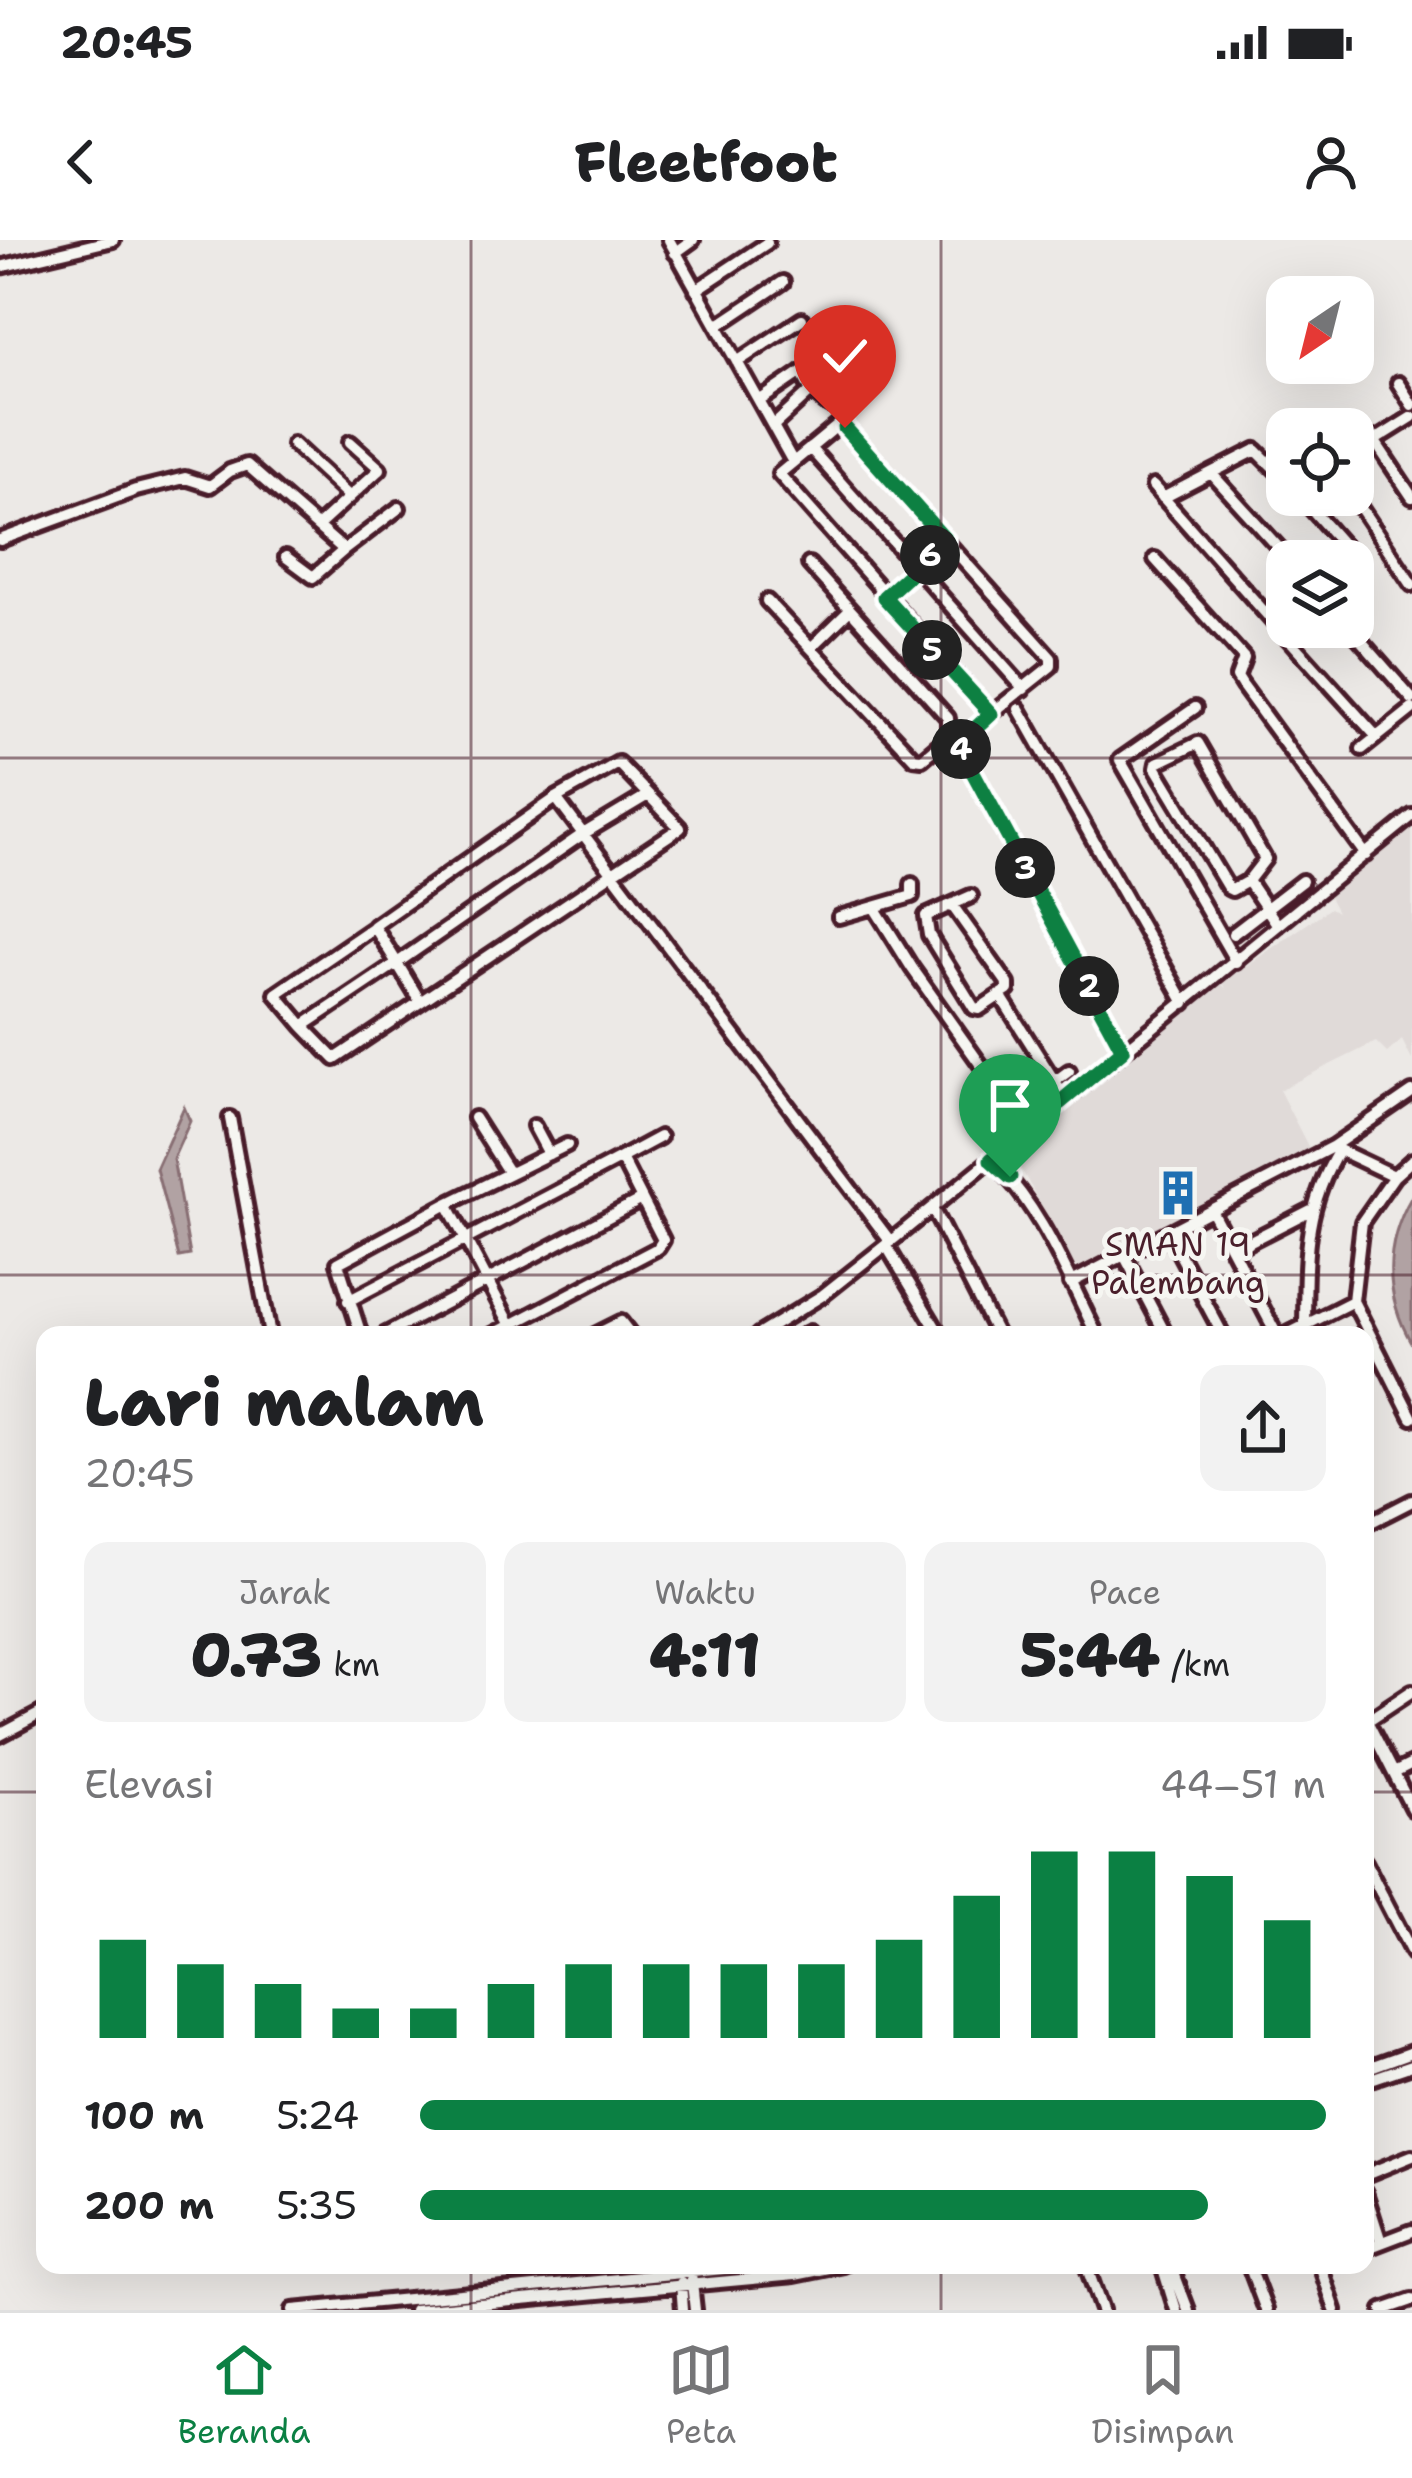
<!DOCTYPE html>
<html lang="id">
<head>
<meta charset="utf-8">
<style>
	body { margin:0; font-family:"Shantell Sans",sans-serif; background:#f2f2f2; color:#202124; height:100vh; display:flex; flex-direction:column; font-size:45px; white-space:nowrap }
	* { box-sizing:border-box; margin:0 }
	p { font-size:39px; color:#757577 }
	.icon { flex:none; width:66px; height:66px; fill:none; stroke:currentColor; stroke-width:2; stroke-linecap:round; stroke-linejoin:round }
	.map { position:relative; flex:1; overflow:hidden }
	.side { position:absolute; left:36px; top:1086px; width:1338px; height:948px; display:flex; flex-direction:column; background:#fff; border-radius:24px; box-shadow:0 12px 48px #0002 }
	.side>* { flex:none }
	.needle { width:78px; rotate:215deg }
	.fabs { position:absolute; left:1266px; top:36px; display:grid; gap:24px }
	.fabs a { display:grid; place-items:center; width:108px; height:108px; border-radius:24px; background:#fff; box-shadow:0 12px 48px #0002; font-size:60px }
	.pin { position:absolute; display:grid; place-items:center; width:102px; height:102px; color:#fff; margin:-123px -51px; border-radius:50% 50% 50% 0; rotate:-45deg; box-shadow:0 0 12px #0007 }
	.pin .icon { rotate:45deg }
	.km { position:absolute; width:60px; height:60px; margin:-30px; border-radius:50%; background:#222; color:#fff; font-size:33px; line-height:60px; text-align:center }
	.round { display:grid; place-items:center; flex:none; width:126px; height:126px; border-radius:24px; background:#f2f2f2 }
	.headline { display:flex; align-items:center; justify-content:space-between; height:204px; padding:0 48px }
	h1 { font-size:66px; font-weight:800; line-height:90px }
	.metrics { display:grid; grid-template-columns:repeat(3,1fr); gap:18px; height:204px; padding:12px 48px }
	.metrics div { display:grid; align-content:center; border-radius:24px; background:#f2f2f2; text-align:center }
	.metrics b { font-size:60px; font-weight:800 }
	.metrics small { font-size:33px; font-weight:400 }
	.metrics p { font-size:33px }
	.chart { height:336px; padding:24px 48px }
	.chart p { display:flex; justify-content:space-between }
	.chart svg { width:100%; height:216px; margin-top:12px; stroke:#0b8043; stroke-width:6 }
	ul { padding:0 48px; list-style:none; font-size:39px }
	li { display:grid; grid-template-columns:192px 144px 1fr; align-items:center; height:90px }
	li i { height:30px; border-radius:15px; background:#0b8043 }
	.status { display:flex; justify-content:space-between; align-items:center; height:84px; padding:0 60px; background:#fff; direction:ltr }
	.status svg { height:33px; fill:currentColor }
	header { display:flex; justify-content:space-between; align-items:center; height:156px; padding:0 48px; background:#fff; font-size:54px; font-weight:800 }
	.tabs { display:flex; justify-content:space-around; align-items:center; height:168px; border-top:3px solid #e0e0e0; background:#fff; font-size:33px; color:#757577 }
	.tabs a { display:grid; justify-items:center; gap:6px }
	.tabs .current { color:#0b8043 }
	.map>svg:first-child { display:block }
	.built { fill:#e0dad8 }
	.water { fill:#b1a2a3; stroke:#886e73; stroke-width:3 }
	.lines { fill:none; stroke-linecap:round; stroke-linejoin:round }
	.minor-casing { stroke:#4a1f2b; stroke-width:20 }
	.minor { stroke:#f6f6f2; stroke-width:10 }
	.route-casing { stroke:#fff; stroke-width:24 }
	.route { stroke:#0b8043; stroke-width:15 }
	.grid { fill:none; stroke:#4a1f2b; stroke-width:3; stroke-opacity:0.55 }
	.labels { text-anchor:middle; stroke-width:10; stroke-linejoin:round; paint-order:stroke }
	.poi-label { font-size:33px; fill:#4a1f2b; stroke:#f6f6f2 }
</style>
</head>
<body>
<div class="status"><b>20:45</b><svg viewBox="0 0 49 12"><path d="M0 12V9h3v3zM5 12V6h3v6zM10 12V3h3v9zM15 12V0h3v12zM26 1h20v11H26zM47 4h2v5h-2z"/></svg></div>
<header><svg class="icon" aria-label="back" viewBox="0 0 24 24"><path d="M15 5l-7 7 7 7"/></svg>Fleetfoot<svg class="icon" aria-label="person" viewBox="0 0 24 24"><circle cx="12" cy="8" r="4"/><path d="M4 21q1-7 8-7t8 7"/></svg></header>
<div class="map">
<svg width="1412" height="2070" viewBox="0 0 1412 2070">
	<rect width="100%" height="100%" fill="#ece9e6"/>
	<filter id="ink" filterUnits="userSpaceOnUse"><feTurbulence type="fractalNoise" baseFrequency=".00833" numOctaves="2"/><feDisplacementMap in="SourceGraphic" scale="24" xChannelSelector="R" yChannelSelector="G"/><feConvolveMatrix kernelMatrix="1 2 1 2 8 2 1 2 1" color-interpolation-filters="sRGB"/></filter>
	<g filter="url(#ink)">
		<path class="built" d="M1412,580V820L1402,800L1387,813L1376,802L1279,850L1310,910L1126,1006L1085,1027L1075,1026L1015,918L1016,907L1222,744L1226,749L1223,742L1330,668L1337,672L1328,655Z"/>
		<path class="water" d="M184,867L190,881L173,919L190,1015L179,1017L156,929Z
			M1412,956V1104C1384,1055 1383,1006 1412,956Z"/>
		<g class="lines">
			<g class="minor-casing">
				<path id="minor" d="M669,0L793,222
					M675,13L693,0
					M0,27L113,0
					M696,50L767,3
					M717,86L783,42
					M737,122L802,79
					M801,132L811,151L828,165L844,151
					M1398,143L1412,165
					M759,161L828,114
					M773,186L811,151
					M1374,200L1412,257
					M293,204L350,257
					M810,208L1024,449
					M1353,214L1412,177
					M1287,241L1256,210L1211,233L1291,321
					M1153,246L1276,385L1287,375
					M1299,255L1352,315L1349,321
					M1352,255L1412,345
					M1163,258L1211,233
					M318,286L380,229L350,202
					M0,300L136,250L185,238L210,246L230,231L247,225L344,310L313,337L286,317
					M344,310L399,268
					M1155,319L1244,418L1237,437L1242,445L1366,615
					M809,324L948,478V497L952,499
					M884,357L946,301
					M767,361L914,518L922,519L948,497
					M1276,385L1377,497
					M1349,387L1412,459
					M811,408L850,370
					M1195,468L1120,520L1236,722
					M1019,469L1185,763
					M991,474L1051,426V418L845,188L837,186L779,234L991,474L961,502L960,508L1123,810
					M1362,509L1412,469
					M556,558L890,1001
					M1248,641L1265,619L1198,503L1157,523L1156,528L1228,648L1232,650L1248,641L1277,684
					M912,644V656L874,667L912,728L1027,890
					M971,656L926,676L929,695L974,768L979,769L1000,755L1065,858
					M952,665L1008,744V750L1000,755
					M839,677L874,667
					M1233,694L1302,641
					M420,761L397,723L303,786L335,819L680,588L618,523L556,558L374,686L397,723L583,594L648,555
					M303,786L276,754L374,687
					M1035,856L1069,831
					M230,878L270,1095
					M474,878L509,933
					M534,886L549,914
					M1337,909L1394,936
					M621,918L660,897
					M991,920C1041,966 1067,1035 1097,1095
					M1412,920L1394,936L1362,982L1353,1061L1412,1178
					M447,964L567,905
					M932,968L997,1095
					M1211,970L1277,1095
					M1168,992L1223,1095
					M886,1005L940,1095
					M1233,1010L1311,970
					M1124,1015L1166,1095
					M1070,1043L1332,907L1412,852
					M348,1061L621,918L642,959
					M1305,1086C1306,1019 1303,969 1339,910
					M361,1095L338,1023L447,964L516,1095
					M384,1095L642,959L663,1000L658,1008L492,1095
					M595,1095L621,1082L631,1095
					M758,1095L823,1055L896,997L1412,576
					M804,1095L810,1092
					M1286,1095L1353,1061
					M1365,1285L1412,1261
					M1412,1451L1367,1481L1412,1569
					M0,1495L45,1471
					M1394,1533L1412,1524
					M1365,1622L1412,1713
					M1365,1829L1412,1812
					M1365,1841L1412,1825
					M1365,1935L1412,1916
					M1365,1952L1381,2002
					M1365,2009L1412,1991
					M690,2025L695,2070
					M1086,2025L1102,2070
					M1162,2025L1176,2070
					M1171,2025L1188,2070
					M1249,2025L1266,2070
					M1320,2025L1335,2070
					M681,2043L683,2070
					M293,2070L766,2025
					M414,2070L795,2035L844,2025
					M1383,2070L1412,2060"/>
			</g>
			<use href="#minor" class="minor"/>
		</g>
	</g>
	<g class="lines" filter="url(#ink)">
		<g class="route-casing">
			<path id="route" d="M845,188L946,301L884,357L991,474L961,502L960,508L1123,810L991,920L1010,937"/>
		</g>
		<use href="#route" class="route"/>
	</g>
	<path class="grid" d="M471,0V1095M941,0V1095M0,518H1412M0,1035H1412M0,1552H45M1365,1552H1412M471,2025V2070M941,2025V2070"/>
	<defs>
		<g id="building-bare" transform="scale(3.6)"><path d="M-4-6H4V6H1V3H-1V6H-4ZM-2.5-4.3h1.7v1.8h-1.7ZM.8-4.3h1.7v1.8H.8ZM-2.5-1h1.7V.8h-1.7ZM.8-1h1.7V.8H.8Z" fill="#1f6fb2" stroke="#f6f6f2" stroke-width="2.5" paint-order="stroke"/></g>
	</defs>
	<g fill-rule="evenodd">
		<use href="#building-bare" x="1178" y="953"/>
	</g>
	<g class="labels">
		<g class="poi-label">
			<text x="1178" y="1016">SMAN 19<tspan x="1178" dy="38">Palembang</tspan></text>
		</g>
	</g>
</svg>
<div class="fabs">
<a><svg class="needle" viewBox="-14 -14 28 28"><path d="M0-13l5 13h-10z" fill="#e53935"/><path d="M0 13l5-13h-10z" fill="#757577"/></svg></a>
<a><svg class="icon" aria-label="locate" viewBox="0 0 24 24"><circle cx="12" cy="12" r="6"/><path d="M12 2v4M12 18v4M2 12h4M18 12h4"/></svg></a>
<a><svg class="icon" aria-label="layers" viewBox="0 0 24 24"><path d="M12 4l9 5-9 5-9-5zM3 14l9 5 9-5"/></svg></a>
</div>
<div class="pin" style="left:1010px;top:937px;background:#1e9e55"><svg class="icon" aria-label="arrive" viewBox="0 0 24 24"><path d="M6 21V4h12l-3 4 3 4H6"/></svg></div>
<div class="pin" style="left:845px;top:188px;background:#d93025"><svg class="icon" aria-label="check" viewBox="0 0 24 24"><path d="M5 12l5 5 9-10"/></svg></div>
<b class="km" style="left:1089px;top:746px">2</b>
<b class="km" style="left:1025px;top:628px">3</b>
<b class="km" style="left:961px;top:509px">4</b>
<b class="km" style="left:932px;top:410px">5</b>
<b class="km" style="left:930px;top:315px">6</b>
<section class="side">
<div class="headline"><div><h1>Lari malam</h1><p>20:45</p></div><a class="round"><svg class="icon" aria-label="share" viewBox="0 0 24 24"><path d="M12 15V3M7 8l5-5 5 5M5 13v7h14v-7"/></svg></a></div>
<div class="metrics">
<div><p>Jarak</p><b>0.73<small> km</small></b></div>
<div><p>Waktu</p><b>4:11</b></div>
<div><p>Pace</p><b>5:44<small> /km</small></b></div>
</div>
<div class="chart"><p><span>Elevasi</span>44–51 m</p>
<svg viewBox="0 0 160 44" preserveAspectRatio="none"><path d="M5 44V24M15 44V29M25 44V33M35 44V38M45 44V38M55 44V33M65 44V29M75 44V29M85 44V29M95 44V29M105 44V24M115 44V15M125 44V6M135 44V6M145 44V11M155 44V20"/></svg>
</div>
<ul>
<li><b>100 m</b>5:24<i style="width:100%"></i></li>
<li><b>200 m</b>5:35<i style="width:87%"></i></li>
</ul>
</section>
</div>
<nav class="tabs">
<a class="current"><svg class="icon" aria-label="home" viewBox="0 0 24 24"><path d="M3 11l9-7 9 7M6 9v11h12V9"/></svg>Beranda</a>
<a><svg class="icon" aria-label="map" viewBox="0 0 24 24"><path d="M3 6l6-2 6 2 6-2v14l-6 2-6-2-6 2zM9 4v14M15 6v14"/></svg>Peta</a>
<a><svg class="icon" aria-label="saved" viewBox="0 0 24 24"><path d="M7 4h10v16l-5-4-5 4z"/></svg>Disimpan</a>
</nav>
</body>
</html>
